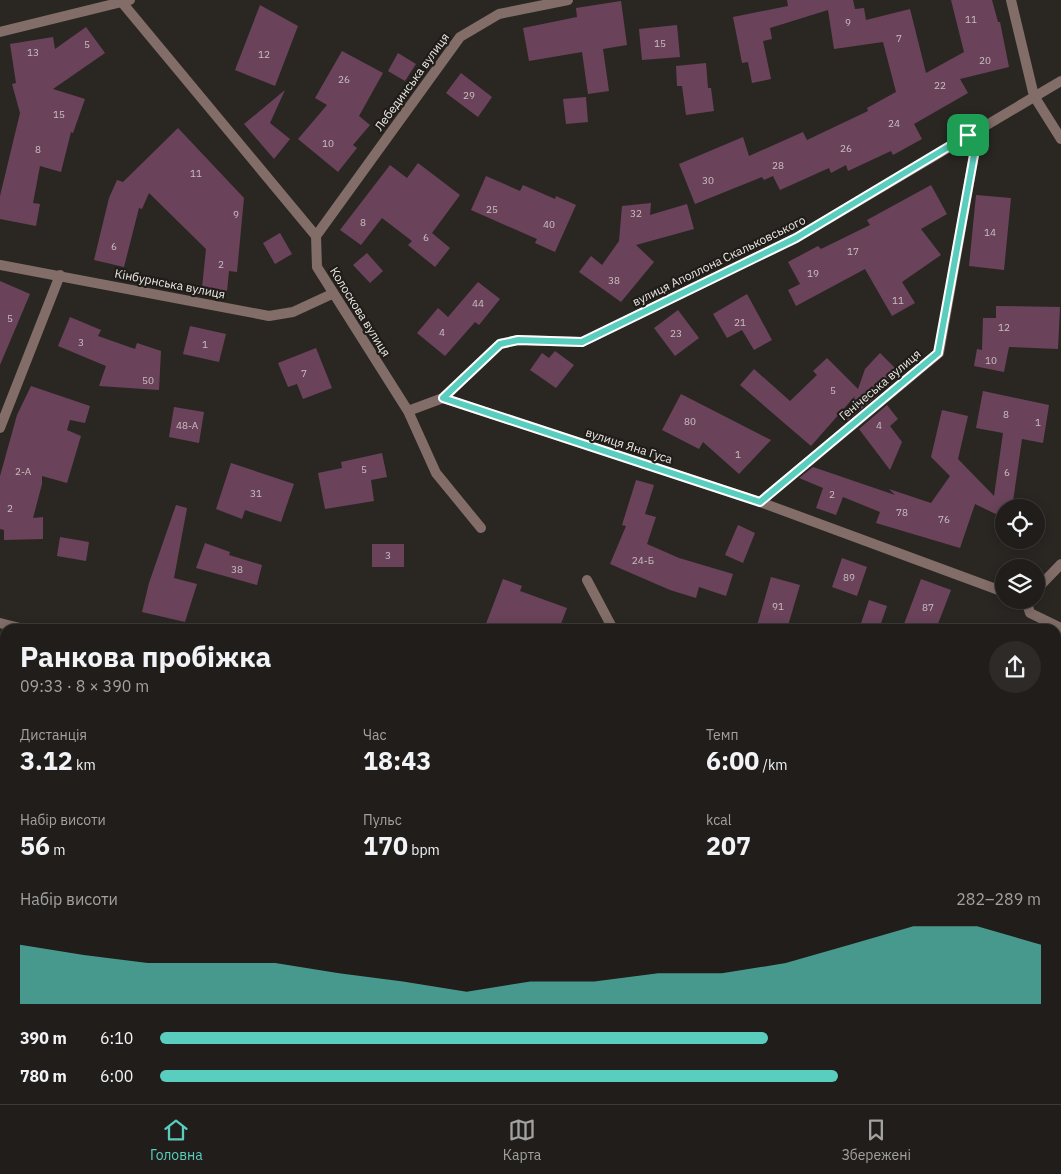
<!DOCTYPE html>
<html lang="uk">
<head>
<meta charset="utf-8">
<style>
	body { margin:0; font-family:"IBM Plex Sans",sans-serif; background:#2d2a27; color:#f1f3f6; height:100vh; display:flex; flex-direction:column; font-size:19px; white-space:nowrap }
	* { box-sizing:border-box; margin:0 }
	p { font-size:16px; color:#a2a2a2 }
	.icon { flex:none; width:28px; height:28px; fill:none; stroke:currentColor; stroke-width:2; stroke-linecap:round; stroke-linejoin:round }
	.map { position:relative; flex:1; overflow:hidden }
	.panel { position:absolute; left:0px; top:624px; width:1061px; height:481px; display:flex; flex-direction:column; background:#201d1a; border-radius:15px 15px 0 0; box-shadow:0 2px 12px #0003,0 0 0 1px #3d3b39 }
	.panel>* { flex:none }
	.controls { position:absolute; left:995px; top:499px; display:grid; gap:10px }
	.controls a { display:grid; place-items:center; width:50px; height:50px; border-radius:50%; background:#201d1a; box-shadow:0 2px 12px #0003,0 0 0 1px #3d3b39; font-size:25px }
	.pin { position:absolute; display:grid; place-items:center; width:42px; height:42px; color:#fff; margin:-21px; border-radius:10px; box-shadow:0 2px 8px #0006 }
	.round { display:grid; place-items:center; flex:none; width:52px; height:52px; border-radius:26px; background:#2d2a27 }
	.head { display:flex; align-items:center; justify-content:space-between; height:85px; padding:0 20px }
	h1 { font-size:28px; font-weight:700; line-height:38px }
	.figures { display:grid; grid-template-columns:repeat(3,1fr); gap:8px; height:85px; padding:5px 20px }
	.figures div { display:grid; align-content:center }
	.figures b { font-size:25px; font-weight:700 }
	.figures small { font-size:14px; font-weight:400 }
	.figures p { font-size:14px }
	.chart { height:140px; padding:10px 20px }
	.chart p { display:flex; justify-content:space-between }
	.chart svg { width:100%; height:90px; margin-top:5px; fill:#59cebe; opacity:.7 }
	ul { padding:0 20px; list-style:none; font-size:16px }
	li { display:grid; grid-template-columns:80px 60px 1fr; align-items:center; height:38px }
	li i { height:12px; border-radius:6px; background:#59cebe }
	.menu { display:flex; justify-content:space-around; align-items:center; height:70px; border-top:1px solid #3d3b39; background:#201d1a; font-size:14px; color:#a2a2a2 }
	.menu a { display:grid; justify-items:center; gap:2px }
	.menu .selected { color:#59cebe }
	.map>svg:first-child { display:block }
	.built { fill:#393129 }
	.building { fill:#6a435a }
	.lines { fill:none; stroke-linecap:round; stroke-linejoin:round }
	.lane { stroke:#826d68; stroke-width:10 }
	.street { stroke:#826d68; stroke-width:10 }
	.rail-casing { stroke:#999693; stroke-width:5.5 }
	.rail { stroke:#201d19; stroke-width:4; stroke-dasharray:11; stroke-linecap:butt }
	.route-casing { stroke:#fff; stroke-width:10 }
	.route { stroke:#59cebe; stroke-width:6 }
	.labels { text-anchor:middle; stroke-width:4.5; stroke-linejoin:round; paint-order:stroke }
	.number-label { font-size:10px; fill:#cabec2 }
	.street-label { font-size:12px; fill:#eae7e5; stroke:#201d19 }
</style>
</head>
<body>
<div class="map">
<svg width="1061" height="1104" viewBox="0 0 1061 1104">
	<rect width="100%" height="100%" fill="#2a2723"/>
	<path class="built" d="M1056,780L1061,781V1043H1056Z
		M0,1019L5,1020V1100H774L827,1104H0Z"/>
	<path class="building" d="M787,0H853L855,9L864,8L866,20L910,9L926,73L964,52L951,0H992L998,22H1000L1009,67L960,79L968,93L914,124L922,139L893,155L891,151L848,171L846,165L831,173L829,168L780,190L773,176L764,180L762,177L695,204L679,164L743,137L749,156L803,132L807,140L868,111L867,108L896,92L883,42L834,49L828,10L770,28L772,39L763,41L771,79L752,83L748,62L742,63L733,17L788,6Z
		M621,1L627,45L603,49L609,91L588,94L582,52L529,61L523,28L577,17L576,8Z
		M260,5L298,26L275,86L235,70Z
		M677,25L680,57L642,60L639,29Z
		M86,27L105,53L53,89L85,99L73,133L71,132L61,172L40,166L33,203L40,204L36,226L0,219V196L20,113L12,84L16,83L10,44L53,37L55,49Z
		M342,51L383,73L359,116L370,125L353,145L357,148L338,172L298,139L327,105L315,98Z
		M398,53L416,64L405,81L388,71Z
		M706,63L708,88H711L714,111L686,115L682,86H677L676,66Z
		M461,73L492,97L478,117L446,93Z
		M285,90L270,123L290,139L274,159L244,124Z
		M586,97L588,122L566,124L563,99Z
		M178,128L244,198L237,272L229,271L227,291L202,288L206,249L149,193L142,209L139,208L124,267L94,260L109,198L117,180L123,182Z
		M418,163L460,195L432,233L450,248L435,267L408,245L412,241L382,218L361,245L340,230L390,165L407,178Z
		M486,176L520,191L523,185L555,199L556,196L576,205L555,252L535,243L537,239L471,210Z
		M931,185L947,214L921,229L941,255L902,282L915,303L892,316L865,269L796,306L788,290L800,284L788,262L818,246L821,249L870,225L867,220Z
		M976,195L1011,198L1004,270L969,266Z
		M651,203L650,215L687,204L694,229L636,245L654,262L621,302L579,272L591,256L602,265L619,241L622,206Z
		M280,233L292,254L275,264L263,243Z
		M367,253L383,271L370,283L353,265Z
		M0,281L30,294L0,365Z
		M478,282L500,299L479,325L475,322L445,356L417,333L438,308L448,317Z
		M747,294L772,340L754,350L742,330L727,338L713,314Z
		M996,306L1060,307L1058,349L1009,347L1004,372L974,366L977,349L982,350L983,318H996Z
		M678,310L699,338L675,356L654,328Z
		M70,317L101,330L98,336L135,349L137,343L161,351L159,390L99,386L106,366L58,346Z
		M190,326L226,334L219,362L183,354Z
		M316,348L332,388L303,399L297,384L288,387L278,363Z
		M555,351L574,365L556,388L530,370L542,353L549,358Z
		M880,353L898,371L876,393L878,395L847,421L855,396L811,446L740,385L754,369L790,401L817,375L813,371L827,358L858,389L865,369Z
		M31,386L90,406L85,423L70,420L67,430L81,436L67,483L42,476V484L33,518L43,517V539L4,540V530L0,529V476L17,415Z
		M983,391L1049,405L1043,443L1022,439L1012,508H1004V518L975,504L960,548L876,523L880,512L843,497L836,515L816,508L823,488L799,478L813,467L895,495L889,489L931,503L950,476L931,457L942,410L968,416L958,459L994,496L1003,433L976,428Z
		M681,394L771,440L739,474L703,442L699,449L662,430Z
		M887,405L898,419L890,426L902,442L890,470L859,429Z
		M174,407L204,412L199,443L169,437Z
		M382,453L387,477L371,480L374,501L325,509L318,473L342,468L341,462Z
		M231,463L294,484L281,522L245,510L242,519L216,509Z
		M636,480L654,485L645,514L656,517L647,544L679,558L733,574L726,596L699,587L696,598L670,590L610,564L626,526L622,525Z
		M176,505L187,508L174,578L197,584L185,622L142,612L149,583Z
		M738,525L755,533L743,563L725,555Z
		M60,537L89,542L86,561L57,556Z
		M205,543L230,552L229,555L262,565L257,585L196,568Z
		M372,544H404V567H372Z
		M842,558L867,567L857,596L832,587Z
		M771,577L800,585L787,629H756Z
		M503,579L522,586L520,591L567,608L559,629H484Z
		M921,579L951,590L936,629H916L904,624Z
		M869,600L887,606L879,629H859Z"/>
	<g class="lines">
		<path class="lane" d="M587,580L613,629
			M0,962L5,964
			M0,1041L5,1042
			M496,1100L541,1104"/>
		<path class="street" d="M120,0L316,236L317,267L408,411L436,473L481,528
			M1011,0L1034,96L1061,139
			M0,32L130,0
			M316,236L460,37L499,14L568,0
			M0,265L269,316L293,312L332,294
			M443,398L760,502L1004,592
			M408,411L443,398L500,344L518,340L582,342L796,238L1061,81
			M0,428L60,275
			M760,502L939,353L974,155L968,135
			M1036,590L1061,564
			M1026,600L1030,613L1061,628
			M0,623L24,629
			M1056,772H1061
			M1056,1066H1061"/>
		<g class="rail-casing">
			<path id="rail" d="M0,1002H5
				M1056,1084H1061"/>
		</g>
		<use href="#rail" class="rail"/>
	</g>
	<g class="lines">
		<g class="route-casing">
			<path id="route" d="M968,135L974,155L938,353L760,502L443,398L500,344L518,340L582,342L796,238Z"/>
		</g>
		<use href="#route" class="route"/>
	</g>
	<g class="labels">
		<g class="number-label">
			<text x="971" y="23">11</text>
			<text x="848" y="26">9</text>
			<text x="899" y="42">7</text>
			<text x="660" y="47">15</text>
			<text x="87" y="48">5</text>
			<text x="33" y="56">13</text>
			<text x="264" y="58">12</text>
			<text x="985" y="64">20</text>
			<text x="344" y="83">26</text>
			<text x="940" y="89">22</text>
			<text x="469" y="99">29</text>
			<text x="59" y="118">15</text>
			<text x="894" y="127">24</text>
			<text x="328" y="147">10</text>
			<text x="846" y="152">26</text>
			<text x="38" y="153">8</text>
			<text x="778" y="169">28</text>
			<text x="196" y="177">11</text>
			<text x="708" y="184">30</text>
			<text x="492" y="213">25</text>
			<text x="636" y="217">32</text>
			<text x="236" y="218">9</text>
			<text x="363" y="226">8</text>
			<text x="549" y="228">40</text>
			<text x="990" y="236">14</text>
			<text x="426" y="241">6</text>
			<text x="114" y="250">6</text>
			<text x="853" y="255">17</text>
			<text x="221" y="268">2</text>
			<text x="813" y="277">19</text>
			<text x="614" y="284">38</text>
			<text x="898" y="304">11</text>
			<text x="478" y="307">44</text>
			<text x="10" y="322">5</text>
			<text x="740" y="326">21</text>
			<text x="1004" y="331">12</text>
			<text x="442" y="336">4</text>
			<text x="676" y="337">23</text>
			<text x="81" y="346">3</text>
			<text x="205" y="348">1</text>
			<text x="991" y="364">10</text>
			<text x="304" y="377">7</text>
			<text x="148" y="384">50</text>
			<text x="833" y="394">5</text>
			<text x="1006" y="418">8</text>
			<text x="690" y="425">80</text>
			<text x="1038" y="426">1</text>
			<text x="187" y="429">48-А</text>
			<text x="879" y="429">4</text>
			<text x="738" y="458">1</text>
			<text x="364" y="473">5</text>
			<text x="23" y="475">2-А</text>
			<text x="1007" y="476">6</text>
			<text x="256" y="497">31</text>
			<text x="832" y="498">2</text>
			<text x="10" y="512">2</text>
			<text x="902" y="516">78</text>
			<text x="944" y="523">76</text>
			<text x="388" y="559">3</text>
			<text x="643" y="564">24-Б</text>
			<text x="237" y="573">38</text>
			<text x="849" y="581">89</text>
			<text x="778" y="610">91</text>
			<text x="928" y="611">87</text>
		</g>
		<g class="street-label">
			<text transform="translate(412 82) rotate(-54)" y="4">Лебединська вулиця</text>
			<text transform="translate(719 261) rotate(-26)" y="4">вулиця Аполлона Скальковського</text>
			<text transform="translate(170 284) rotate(11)" y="4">Кінбурнська вулиця</text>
			<text transform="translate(360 312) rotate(58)" y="4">Колоскова вулиця</text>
			<text transform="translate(880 385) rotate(-40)" y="4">Генічеська вулиця</text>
			<text transform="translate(629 446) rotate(18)" y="4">вулиця Яна Гуса</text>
		</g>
	</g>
</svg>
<div class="controls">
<a><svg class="icon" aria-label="locate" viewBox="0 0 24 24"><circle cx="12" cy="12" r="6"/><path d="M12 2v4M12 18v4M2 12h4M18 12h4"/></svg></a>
<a><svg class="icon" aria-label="layers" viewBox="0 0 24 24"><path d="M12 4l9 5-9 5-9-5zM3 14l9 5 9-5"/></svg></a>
</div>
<div class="pin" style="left:968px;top:135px;background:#1e9e55"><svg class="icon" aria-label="arrive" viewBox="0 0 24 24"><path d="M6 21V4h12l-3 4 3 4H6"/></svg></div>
<section class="panel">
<div class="head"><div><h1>Ранкова пробіжка</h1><p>09:33 · 8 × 390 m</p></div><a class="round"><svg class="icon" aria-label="share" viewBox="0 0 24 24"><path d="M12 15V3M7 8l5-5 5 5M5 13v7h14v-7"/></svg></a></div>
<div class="figures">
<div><p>Дистанція</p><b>3.12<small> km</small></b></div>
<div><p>Час</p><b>18:43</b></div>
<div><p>Темп</p><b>6:00<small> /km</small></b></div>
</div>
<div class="figures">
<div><p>Набір висоти</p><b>56<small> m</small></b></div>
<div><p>Пульс</p><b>170<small> bpm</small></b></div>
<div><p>kcal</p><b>207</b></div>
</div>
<div class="chart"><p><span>Набір висоти</span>282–289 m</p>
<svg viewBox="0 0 160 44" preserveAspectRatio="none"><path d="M0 44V15L10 20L20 24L30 24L40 24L50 29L60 33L70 38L80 33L90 33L100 29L110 29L120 24L130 15L140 6L150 6L160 15V44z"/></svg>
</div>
<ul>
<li><b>390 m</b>6:10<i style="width:69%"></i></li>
<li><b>780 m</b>6:00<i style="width:77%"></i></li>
</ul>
</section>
</div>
<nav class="menu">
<a class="selected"><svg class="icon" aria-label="home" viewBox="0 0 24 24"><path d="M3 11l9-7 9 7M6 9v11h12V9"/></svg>Головна</a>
<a><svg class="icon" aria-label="map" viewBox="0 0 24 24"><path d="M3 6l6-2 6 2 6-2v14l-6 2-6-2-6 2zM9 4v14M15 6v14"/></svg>Карта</a>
<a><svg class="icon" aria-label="saved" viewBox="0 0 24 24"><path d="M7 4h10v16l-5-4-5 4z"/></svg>Збережені</a>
</nav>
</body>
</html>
